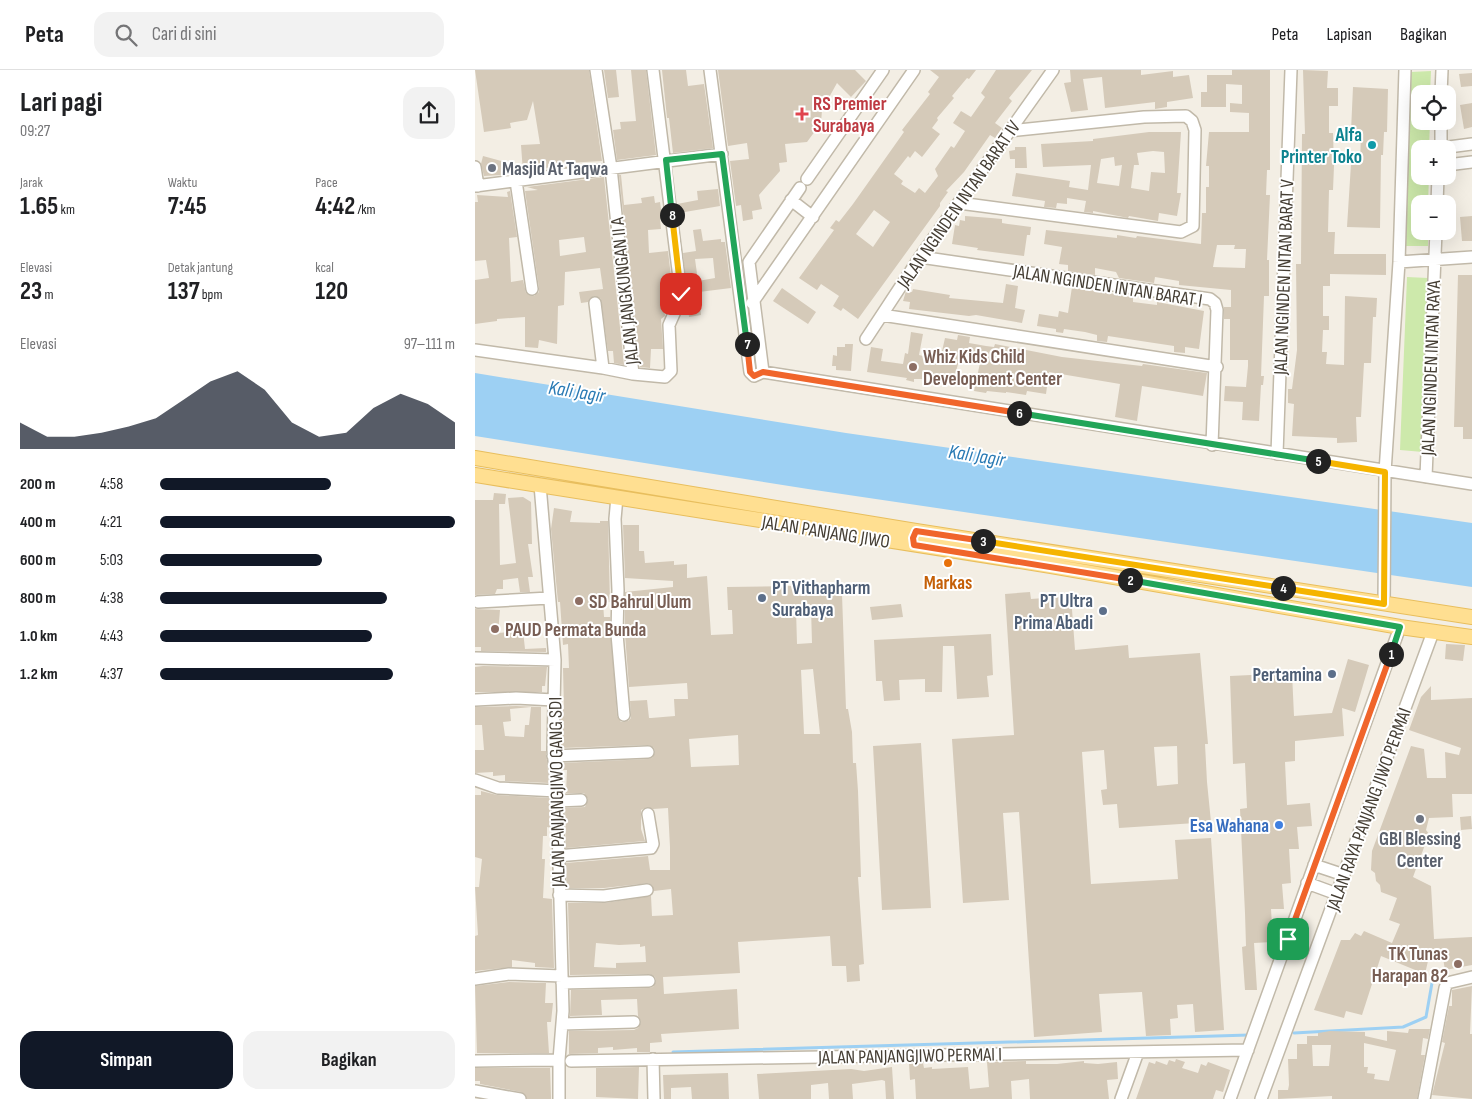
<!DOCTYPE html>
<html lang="id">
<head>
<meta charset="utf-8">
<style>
	body { margin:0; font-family:"Sofia Sans Condensed",sans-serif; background:#f2f2f2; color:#202124; height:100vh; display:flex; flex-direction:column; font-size:19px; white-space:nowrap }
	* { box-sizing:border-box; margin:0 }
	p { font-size:16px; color:#757577 }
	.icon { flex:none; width:28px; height:28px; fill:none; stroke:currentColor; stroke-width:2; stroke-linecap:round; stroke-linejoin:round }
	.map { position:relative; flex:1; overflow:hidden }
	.details { display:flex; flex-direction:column; background:#fff; width:475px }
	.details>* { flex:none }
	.controls { position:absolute; left:936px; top:15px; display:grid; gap:10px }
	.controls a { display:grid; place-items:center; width:45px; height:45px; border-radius:10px; background:#fff; box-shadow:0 5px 20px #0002; font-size:25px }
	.pin { position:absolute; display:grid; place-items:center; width:42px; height:42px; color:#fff; margin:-21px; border-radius:10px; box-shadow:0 2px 8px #0006 }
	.km { position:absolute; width:25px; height:25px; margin:-12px; border-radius:50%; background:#222; color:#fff; font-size:14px; line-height:25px; text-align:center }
	.round { display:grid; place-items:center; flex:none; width:52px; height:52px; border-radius:15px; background:#f2f2f2 }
	.headline { display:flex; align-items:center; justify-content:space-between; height:85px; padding:0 20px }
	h1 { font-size:28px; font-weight:700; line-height:38px }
	.figures { display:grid; grid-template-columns:repeat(3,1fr); gap:8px; height:85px; padding:5px 20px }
	.figures div { display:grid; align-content:center }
	.figures b { font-size:25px; font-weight:700 }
	.figures small { font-size:14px; font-weight:400 }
	.figures p { font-size:14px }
	.chart { height:140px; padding:10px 20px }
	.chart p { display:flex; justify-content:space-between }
	.chart svg { width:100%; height:90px; margin-top:5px; fill:#111827; opacity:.7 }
	.button { display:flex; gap:10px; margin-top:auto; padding:10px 20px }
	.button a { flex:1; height:58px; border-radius:15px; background:#111827; color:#fff; font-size:20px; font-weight:700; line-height:58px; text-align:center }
	.button a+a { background:#f2f2f2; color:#202124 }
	ul { padding:0 20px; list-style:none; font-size:16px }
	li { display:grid; grid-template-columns:80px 60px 1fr; align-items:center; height:38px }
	li i { height:12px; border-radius:6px; background:#111827 }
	header { display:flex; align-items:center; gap:30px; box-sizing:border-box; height:70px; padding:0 25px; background:#fff; border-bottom:1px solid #e0e0e0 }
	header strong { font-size:24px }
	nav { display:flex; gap:28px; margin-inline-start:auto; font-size:18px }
	.search { width:350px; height:45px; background:#f2f2f2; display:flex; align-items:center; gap:12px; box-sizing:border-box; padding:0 18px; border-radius:15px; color:#757577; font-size:19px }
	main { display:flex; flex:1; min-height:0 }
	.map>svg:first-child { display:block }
	.green { fill:#cde9ab }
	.water { fill:#9dd0f3 }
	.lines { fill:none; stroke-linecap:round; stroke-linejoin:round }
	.stream { stroke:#9dd0f3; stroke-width:3 }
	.building { fill:#d5cab9; fill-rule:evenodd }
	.minor-casing { stroke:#c1b9a9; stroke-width:14 }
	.major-casing { stroke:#e8be5d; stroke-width:16 }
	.minor { stroke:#fff; stroke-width:11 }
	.major { stroke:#ffdf91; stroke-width:14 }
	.split-1-casing { stroke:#fff; stroke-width:10 }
	.split-2-casing { stroke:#fff; stroke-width:10 }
	.split-3-casing { stroke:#fff; stroke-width:10 }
	.split-4-casing { stroke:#fff; stroke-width:10 }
	.split-5-casing { stroke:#fff; stroke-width:10 }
	.split-6-casing { stroke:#fff; stroke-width:10 }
	.split-7-casing { stroke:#fff; stroke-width:10 }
	.split-8-casing { stroke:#fff; stroke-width:10 }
	.split-9-casing { stroke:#fff; stroke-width:10 }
	.split-1 { stroke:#f0652b; stroke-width:6 }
	.split-2 { stroke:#22a559; stroke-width:6 }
	.split-3 { stroke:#f0652b; stroke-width:6 }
	.split-4 { stroke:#f5b400; stroke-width:6 }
	.split-5 { stroke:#f5b400; stroke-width:6 }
	.split-6 { stroke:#22a559; stroke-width:6 }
	.split-7 { stroke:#f0652b; stroke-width:6 }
	.split-8 { stroke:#22a559; stroke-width:6 }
	.split-9 { stroke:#f5b400; stroke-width:6 }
	.health-dot { fill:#e0444e; stroke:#fff; stroke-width:2 }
	.culture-dot { fill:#0f9aa8; stroke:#fff; stroke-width:2 }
	.worship-dot { fill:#6b7280; stroke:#fff; stroke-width:2 }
	.education-dot { fill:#8d6e63; stroke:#fff; stroke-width:2 }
	.food-dot { fill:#e8710a; stroke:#fff; stroke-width:2 }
	.service-dot { fill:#5c6f8a; stroke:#fff; stroke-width:2 }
	.shop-dot { fill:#3f7fe0; stroke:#fff; stroke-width:2 }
	.labels { text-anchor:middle; stroke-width:4; stroke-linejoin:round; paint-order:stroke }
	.health-label { font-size:19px; font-weight:bold; fill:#be3a42; stroke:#fff; text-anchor:start }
	.culture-label { font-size:19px; font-weight:bold; fill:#0d838f; stroke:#fff; text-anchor:end }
	.worship-label { font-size:19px; font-weight:bold; fill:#5b616d; stroke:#fff; text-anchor:start }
	.street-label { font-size:19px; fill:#453e34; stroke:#fff }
	.education-label { font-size:19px; font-weight:bold; fill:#785e54; stroke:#fff; text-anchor:start }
	.food-label { font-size:19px; font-weight:bold; fill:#c56008; stroke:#fff }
	.service-label { font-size:19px; font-weight:bold; fill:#4e5e75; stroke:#fff; text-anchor:end }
	.shop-label { font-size:19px; font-weight:bold; fill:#366cbe; stroke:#fff; text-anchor:end }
	.water-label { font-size:20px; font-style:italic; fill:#297ab4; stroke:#fff }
</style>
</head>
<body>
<header>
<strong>Peta</strong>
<div class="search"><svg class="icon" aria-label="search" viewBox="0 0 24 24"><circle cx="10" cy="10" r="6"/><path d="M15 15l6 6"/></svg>Cari di sini</div>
<nav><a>Peta</a><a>Lapisan</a><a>Bagikan</a></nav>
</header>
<main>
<section class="details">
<div class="headline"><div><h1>Lari pagi</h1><p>09:27</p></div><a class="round"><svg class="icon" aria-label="share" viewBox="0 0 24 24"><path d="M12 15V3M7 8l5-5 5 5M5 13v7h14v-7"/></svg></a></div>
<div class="figures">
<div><p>Jarak</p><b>1.65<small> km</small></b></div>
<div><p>Waktu</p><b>7:45</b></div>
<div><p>Pace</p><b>4:42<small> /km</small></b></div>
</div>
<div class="figures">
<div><p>Elevasi</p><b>23<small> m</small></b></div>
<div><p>Detak jantung</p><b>137<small> bpm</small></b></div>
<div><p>kcal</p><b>120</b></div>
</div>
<div class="chart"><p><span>Elevasi</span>97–111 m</p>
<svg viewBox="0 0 160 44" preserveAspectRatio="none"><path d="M0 44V31L10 38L20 38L30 36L40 33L50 29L60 20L70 11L80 6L90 15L100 31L110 38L120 36L130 24L140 17L150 22L160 31V44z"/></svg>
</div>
<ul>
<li><b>200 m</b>4:58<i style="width:58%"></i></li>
<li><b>400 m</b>4:21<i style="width:100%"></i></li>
<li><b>600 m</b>5:03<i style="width:55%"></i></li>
<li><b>800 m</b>4:38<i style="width:77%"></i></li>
<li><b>1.0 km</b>4:43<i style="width:72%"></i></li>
<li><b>1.2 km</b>4:37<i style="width:79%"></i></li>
</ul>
<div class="button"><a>Simpan</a><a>Bagikan</a></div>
</section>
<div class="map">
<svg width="997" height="1029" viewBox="0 0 997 1029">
	<rect width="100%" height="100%" fill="#f3eee4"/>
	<path class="green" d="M956,1L955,24H945V51H955L954,79H945V106H954L953,134H945V161H953V176H929L936,2Z
		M932,207L953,208L948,382L925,380Z"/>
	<path class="water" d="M0,303L371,363L997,453V517L333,419L0,366Z"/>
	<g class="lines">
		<path class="stream" d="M819,963L928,957L951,947L957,913
			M198,982L774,965"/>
	</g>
	<path class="building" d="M0,0H114L127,91L93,93V91L73,94L74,98L48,102L46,75L65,74L58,31L52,50L40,52V50V52L35,53L36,58L9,62Z
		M129,0H141L144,27L133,28Z
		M156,0H171L181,85L142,90L138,60L146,59L145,52L161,51Z
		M187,0H211L213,16L229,14L238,78L198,83L194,48H192Z
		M243,0H380L391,11L376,27L362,13L347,40L346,53L332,72L310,74L312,92L304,93L305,101L284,125L287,139L277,141L278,149L268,151L266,135L261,136L255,91L274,89L272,73L253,76Z
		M455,0H501L494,9L492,8L477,26L479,28L462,48L463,50L457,58L465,64L447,87L440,81L435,88L433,86L419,104L428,111L426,114L440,123L444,118L450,123L463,106L460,99L476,76L479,78L490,61L478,53L486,41L496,47L510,27L506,23L521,0H557L534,28L537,31L520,53L527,58L520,68L515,65L489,102L471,121L473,122L465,133V136L383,249L368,238L366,241L358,236L364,226L346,214L342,220L324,208L359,160L355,158L361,150L364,152L378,134L429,62L427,60L455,24L453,22L464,7ZM399,140L415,152L398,177L381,164Z
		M595,0H666V5L698,1V7L714,5L718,28L692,32V37L680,39V32L630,38L627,7L608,9L613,40L596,42L589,13L596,12Z
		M757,0H795V100H792L791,125H795L792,190H794V226H789L786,306H789L788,315H786L784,351L767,350L768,332L749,331L750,316L771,317L773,296V290H755V249H749V237H756V220L704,215V211L680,207L679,213L644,208L641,202L620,198V205L593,201V195L584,194L587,177L569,174L571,160L642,168V165L661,168L662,166L726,174L727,143H731V117H734V96H731L734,62H774V43L755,42V33L767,34V15L751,14V37H726V22H732V5H757ZM742,175H760L759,179H771L770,198L738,197Z
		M828,0L853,1L852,18H863V36H854V63H858L859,96L858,120H854L853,162H860L859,184H911V205L855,204V216H848V246H854V260H848L847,282H852L851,294L869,295L870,226L902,228L901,247H898L896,293H889L886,347H881L882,372L862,373V368L817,366L819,334L813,333V319H817L822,280L821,194H826L827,64H830Z
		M997,3V16L986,17L984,4Z
		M878,17L913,19L912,62H909L908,85H906L905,158L872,157L876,94L885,95L886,61H876Z
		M997,33V57L989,59L985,35Z
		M674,62H706L702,123H706L702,146L684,143L683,151L654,146L653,148L618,141V143L609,142L611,131L592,128V134L582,133L581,138L569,137L570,131L537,126L541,103L595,111L594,117L613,120L616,95L568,97L566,74L618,71V69ZM678,81L689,82L690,103L676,102L674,121L656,118L659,95H664L662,83ZM639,87L640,96L647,95L644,116L622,113L626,89Z
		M540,77H551L552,98H540V89H535L534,81L540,80Z
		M8,86L30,92L26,105L9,106L6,94Z
		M144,105H146L149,135L167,133L166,128L179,126L180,133L185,132L186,139H188L189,148L185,149L186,159L173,160L174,183L193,181L198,224L197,229L188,230L190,246L186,249L188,279H176L175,298L165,297Z
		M129,107L149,295L139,293L138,281H133L126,229L119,226L113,232L106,233L104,222L128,219L125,198L90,202L89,235L83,236L82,274L64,270L63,278L50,277V247L22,249V251L0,254V210L14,208L11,190L0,191V132H3L2,125L33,127L32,122L35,121L42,167L34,168L36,212L48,210L51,223L59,226L64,222V218L50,121L63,120L52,117ZM109,167L111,182L85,186L84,170Z
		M243,119L245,136L204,143L202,134L223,130L222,121Z
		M490,146L516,148L527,149V153L533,154L556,157L555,165H552L549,186L502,180L503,178L477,174L480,155L484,156L485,150L490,151Z
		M997,146V171H987L985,147Z
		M226,159L228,171L246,169V172H250L256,218L224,222L226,245L214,247L208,183L221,181L218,160ZM238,188L240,208L223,211L220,189Z
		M983,205H997V369H988V357H979Z
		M531,214L543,216L540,238L550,240L547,253L501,245L494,246L434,239L435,232L428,231L431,221L437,222L438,219L475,225L474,228L528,233Z
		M597,217L658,227V232L682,235V232L729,241L724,279L710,277V283L699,282V276L633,266L632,272L622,271V265L610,262L589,259L588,263L581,262V259L562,256L564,244L583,247L584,241L593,243Z
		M307,218L341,242L333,254L298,231Z
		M436,262L448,264L444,285L465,290L470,268L482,270L483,265L495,267L494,273L511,276L519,277L520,274L587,287L667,296L668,294L732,303L728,326L667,316L662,351L640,347L645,314L574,302L571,324L552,321L551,325L531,322V323L512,321L511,323L499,321L505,293L502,292L503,290L485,287L478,312L459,308L458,311L446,309H439V312L431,310L432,308L392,302L396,277L408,279L406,291L428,294L430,283L433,284Z
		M370,274H378L376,301L361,300V296H357L358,285L362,286V277H370Z
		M19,423L31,424L30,434H24L25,495L41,493L33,428L48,427L56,432L57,474H53L58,507H53L55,522H45L43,508L28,510V519H22L20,524L0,525V430H18Z
		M79,438L97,441L95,452L125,453V451H133L135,532L128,533L129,547H135L142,646L146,652L153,651L156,648L155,631L172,630L174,648H176L200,646L199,629H213L212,613L154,617L150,564V522L198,517V511L150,508L148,455H164V481H169L170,493L199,491V495L212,494V508L232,506L236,565L258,564L257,540H253L252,517L321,516V526L367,524L371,639H373L377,662L378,693H381L383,721L386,807H383L389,894L384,895L385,911L372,912L371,896H357L355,866L263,872L265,903L188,907L189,924L262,919L264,959L186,964L187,972L175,973V982H162V978L138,980V977L123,978V983L94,984V961L159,960L163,958L166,952L163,946L162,929L126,930L127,945L95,946L96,920L174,918L178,917L181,911L180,907L174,904L95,905L93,833H130L176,826L177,846L198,845L196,819L179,821L174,813L129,818H92L91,793L173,786L175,800H195V777L193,738L178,739L172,737L166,740V759L170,771L91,778L90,738L110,737L113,729L109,723H91L92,700H87V693L173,689L177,688L180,682L179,678L173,675L86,678V639H89L88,598H94L93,574L88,575L85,532H83L76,459ZM336,538L337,573L322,574L321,539ZM338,599L345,664H329L326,600ZM263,665L264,695L216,697L214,669ZM121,873L144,875L165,874V877L170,876L171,892L141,893V898L119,897Z
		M555,522L556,529L596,526L600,580L653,575L654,588L725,583L733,674H730L732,712L736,752L644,758L642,734L628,735L626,720L632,719L629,680L607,682L616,814L703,809L700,770L736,768L749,960L720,962L718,934L702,935L703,948L695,949L696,965L671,966L667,922L624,924L627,962L559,967L544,742L528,743L534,830L488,833L477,669L539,665L530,524ZM702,676L703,714L682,716L679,677Z
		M426,534L428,547L397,550L395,537Z
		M0,539L25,540L23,563L48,561L50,579L71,578V582L6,581V577H0Z
		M516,564L518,605L512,606L514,627L482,629L479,576H468L467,622H450V609L424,610L425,630L409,631L407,611H401L399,570Z
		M971,574L990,575L988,591L970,589Z
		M873,589L894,595L880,642L867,638L869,666L820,671V691L810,692L812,735L835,733L837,756L822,757L824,779H814L816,813L807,814L809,839H796L798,872L779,873L782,920H770L767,877L771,876L770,843L765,739L772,738L770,693L758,694L755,606L817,603L819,646L857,643Z
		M8,596L72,597L70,616H67V622H0V597Z
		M956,616V630L997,628V724H977L978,747L954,748L951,760L954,764L938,807L956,816L959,869L997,867V895L970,900L968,888L953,891L950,904L906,886L887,945L871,941L869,948L839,940L866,870H875L880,863L886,866L889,861L917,873L925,854L914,850L922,828L906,822L905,815L901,811L900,803L896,800L897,781L936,676L949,679L952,708H971L970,682L984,685L986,678L934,660L946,627Z
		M41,636L66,637V681H71L74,713L30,711V705L18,706V702L0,703V680H9L7,655H0V637ZM56,637L54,655H50L49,667L30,666L28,652L36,651L35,639Z
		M446,673L456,838L407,840L398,676Z
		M6,721L22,725L75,728L76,758L72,757V766H68L67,789H70L68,828L77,829L79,898L60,897V893L37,890V897L0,901V866L3,865L0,817H4L7,789L0,787V725H6Z
		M996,746L997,759L986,760L985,747Z
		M34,912L71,913L70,933H78L76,952H72L74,983H2L0,916Z
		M997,916L995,964H997V1029L957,1025L970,973L967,972L974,936H977V920Z
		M934,959H955L953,969L948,968L946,985H950L942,1029H857V1026L803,1029V1020H813L814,1015L813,989H822V974H832V966H843V963L855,961L890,962V966L912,971V961L933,963ZM889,973L921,980L914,1011L899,1009L900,1004L892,1003L893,997H889ZM837,975H856L854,996H838Z
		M701,989L710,992L707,998L723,1003L726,994L731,996L733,992L755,1000L748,1022L741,1020L738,1029H661L674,992L680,994L681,991L692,995L694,990L700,992Z
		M551,991V994H582L609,991V993L623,994L642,992L643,1009L632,1010L634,1029H555L554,1009L536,1011L537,1029H441L440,1009L435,1010L434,993H448L449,998L457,997V999L493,997L495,1019L514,1017L512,992Z
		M164,997L163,1029L121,1027V998Z
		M417,997L419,1029H411L410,1011L407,1010L377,1014L378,1029H354L353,1013L336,1015V1029H284L282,1004L376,999L389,1001Z
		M0,998H75L76,1027V1029H52L46,1022L5,1014V1011H0Z
		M253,1003L254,1029H217L216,1017L196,1018V1029H189L188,1005Z"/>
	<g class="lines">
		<g class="minor-casing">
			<path id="minor" d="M121,0L136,98L158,304
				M235,0L275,302L279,306L288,302
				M966,24L967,0
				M966,78L997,74
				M966,79V51
				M972,95L997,92
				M0,97L3,116
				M332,109L408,0
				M41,111L57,219
				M0,116L247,84
				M316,130L338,147
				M484,133L706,162L718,156L720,60L717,51L711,46L669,47L534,61
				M962,134L963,106
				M445,187L735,229L740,233L742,240L737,375
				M924,192L997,187
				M120,233L128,298
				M277,233L439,0
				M407,245L742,297
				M391,269L445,187L578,0
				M0,280L128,298L158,304L190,307L196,301L194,255L205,230L206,224L178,0
				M288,302L997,414
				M288,302L274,192L325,118
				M802,384L816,0
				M951,407L961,161
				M65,415L80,590L78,680L82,721L88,941L84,990V1029
				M142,427L140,449L143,520L142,564L149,645
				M3,532L74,528
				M909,534L910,402L924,192L930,0
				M0,588L80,590
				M0,630L41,628L79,630
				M78,686L173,682
				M0,710L23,718L82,721
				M82,731L106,730
				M82,786L176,778L178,774L173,744
				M839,795L869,805
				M832,813L862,824
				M84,825L129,826L172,820
				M0,909L34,904L87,906
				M87,913L174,911
				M87,954L159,952
				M178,989L179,1029
				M0,991L84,990
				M96,991L773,980
				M0,1021L45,1029
				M646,1029L663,982
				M755,1029L925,557
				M786,1029L958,562
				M949,1029L970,918L972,913L997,907"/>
		</g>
		<g class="major-casing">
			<path id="major" d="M0,388L441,461L997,547
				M0,405L576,496L925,557L997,567"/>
		</g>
		<use href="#minor" class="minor"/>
		<use href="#major" class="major"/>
	</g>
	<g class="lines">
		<g class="split-1-casing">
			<path id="split-1" d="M813,869L916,584"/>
		</g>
		<g class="split-2-casing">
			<path id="split-2" d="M655,510L925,557L916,584"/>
		</g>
		<g class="split-3-casing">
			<path id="split-3" d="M508,471L441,461L438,468L439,475L655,510"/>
		</g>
		<g class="split-4-casing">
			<path id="split-4" d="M508,471L808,518"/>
		</g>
		<g class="split-5-casing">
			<path id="split-5" d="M808,518L909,534L910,402L843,391"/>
		</g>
		<g class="split-6-casing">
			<path id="split-6" d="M544,343L843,391"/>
		</g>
		<g class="split-7-casing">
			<path id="split-7" d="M272,274L275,302L279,306L288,302L544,343"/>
		</g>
		<g class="split-8-casing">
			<path id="split-8" d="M197,145L191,90L247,84L272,274"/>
		</g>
		<g class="split-9-casing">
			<path id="split-9" d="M197,145L206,224"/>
		</g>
		<use href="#split-1" class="split-1"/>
		<use href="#split-2" class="split-2"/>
		<use href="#split-3" class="split-3"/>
		<use href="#split-4" class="split-4"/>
		<use href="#split-5" class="split-5"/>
		<use href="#split-6" class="split-6"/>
		<use href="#split-7" class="split-7"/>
		<use href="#split-8" class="split-8"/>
		<use href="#split-9" class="split-9"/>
	</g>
	<path class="health-dot" d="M324.5 36.5h5v5h5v5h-5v5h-5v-5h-5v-5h5z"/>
	<circle class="culture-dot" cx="897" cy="75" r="5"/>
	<g class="worship-dot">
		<circle cx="17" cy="98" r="5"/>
		<circle cx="945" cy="749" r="5"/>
	</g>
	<g class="education-dot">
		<circle cx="438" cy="297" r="5"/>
		<circle cx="104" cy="531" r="5"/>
		<circle cx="20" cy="559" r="5"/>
		<circle cx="983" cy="894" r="5"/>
	</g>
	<circle class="food-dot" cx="473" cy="493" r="5"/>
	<g class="service-dot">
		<circle cx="287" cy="528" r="5"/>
		<circle cx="628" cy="541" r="5"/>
		<circle cx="857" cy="604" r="5"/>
	</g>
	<circle class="shop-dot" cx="804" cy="755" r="5"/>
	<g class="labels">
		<g class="health-label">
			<text x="338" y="40">RS Premier<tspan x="338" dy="22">Surabaya</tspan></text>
		</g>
		<g class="culture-label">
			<text x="887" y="71">Alfa<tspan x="887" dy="22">Printer Toko</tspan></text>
		</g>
		<g class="worship-label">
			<text x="27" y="105">Masjid At Taqwa</text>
			<text x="945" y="775" text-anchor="middle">GBI Blessing<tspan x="945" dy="22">Center</tspan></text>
		</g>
		<g class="street-label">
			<text transform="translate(483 134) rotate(-55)" y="7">JALAN NGINDEN INTAN BARAT IV</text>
			<text transform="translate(808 207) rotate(-88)" y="7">JALAN NGINDEN INTAN BARAT V</text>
			<text transform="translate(633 215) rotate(9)" y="7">JALAN NGINDEN INTAN BARAT I</text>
			<text transform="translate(149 221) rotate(-96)" y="7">JALAN JANGKUNGAN II A</text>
			<text transform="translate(955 298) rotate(-88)" y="7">JALAN NGINDEN INTAN RAYA</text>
			<text transform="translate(351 461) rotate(9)" y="7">JALAN PANJANG JIWO</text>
			<text transform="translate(81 722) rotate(-91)" y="7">JALAN PANJANGJIWO GANG SDI</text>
			<text transform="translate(893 739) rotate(-70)" y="7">JALAN RAYA PANJANG JIWO PERMAI</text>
			<text transform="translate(435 985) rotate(-1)" y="7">JALAN PANJANGJIWO PERMAI I</text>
		</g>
		<g class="education-label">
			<text x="448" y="293">Whiz Kids Child<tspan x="448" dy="22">Development Center</tspan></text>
			<text x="114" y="538">SD Bahrul Ulum</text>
			<text x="30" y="566">PAUD Permata Bunda</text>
			<text x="973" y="890" text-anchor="end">TK Tunas<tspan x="973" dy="22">Harapan 82</tspan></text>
		</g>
		<g class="food-label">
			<text x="473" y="519">Markas</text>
		</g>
		<g class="service-label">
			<text x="297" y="524" text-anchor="start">PT Vithapharm<tspan x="297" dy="22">Surabaya</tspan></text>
			<text x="618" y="537">PT Ultra<tspan x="618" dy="22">Prima Abadi</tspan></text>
			<text x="847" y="611">Pertamina</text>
		</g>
		<g class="shop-label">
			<text x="794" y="762">Esa Wahana</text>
		</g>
		<g class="water-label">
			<text transform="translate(102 321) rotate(9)" y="7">Kali Jagir</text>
			<text transform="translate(502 385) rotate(9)" y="7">Kali Jagir</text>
		</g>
	</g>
</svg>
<div class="controls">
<a><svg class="icon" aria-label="locate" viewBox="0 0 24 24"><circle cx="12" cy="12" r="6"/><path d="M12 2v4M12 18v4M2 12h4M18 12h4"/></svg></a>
<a>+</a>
<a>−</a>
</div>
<div class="pin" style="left:813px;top:869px;background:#1e9e55"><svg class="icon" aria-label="arrive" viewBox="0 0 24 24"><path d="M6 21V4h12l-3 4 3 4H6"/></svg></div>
<div class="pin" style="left:206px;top:224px;background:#d93025"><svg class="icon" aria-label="check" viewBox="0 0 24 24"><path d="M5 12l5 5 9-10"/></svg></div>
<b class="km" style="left:916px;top:584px">1</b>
<b class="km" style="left:655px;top:510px">2</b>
<b class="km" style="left:508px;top:471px">3</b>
<b class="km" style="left:808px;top:518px">4</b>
<b class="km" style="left:843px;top:391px">5</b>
<b class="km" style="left:544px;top:343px">6</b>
<b class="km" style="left:272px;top:274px">7</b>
<b class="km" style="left:197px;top:145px">8</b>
</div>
</main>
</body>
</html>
